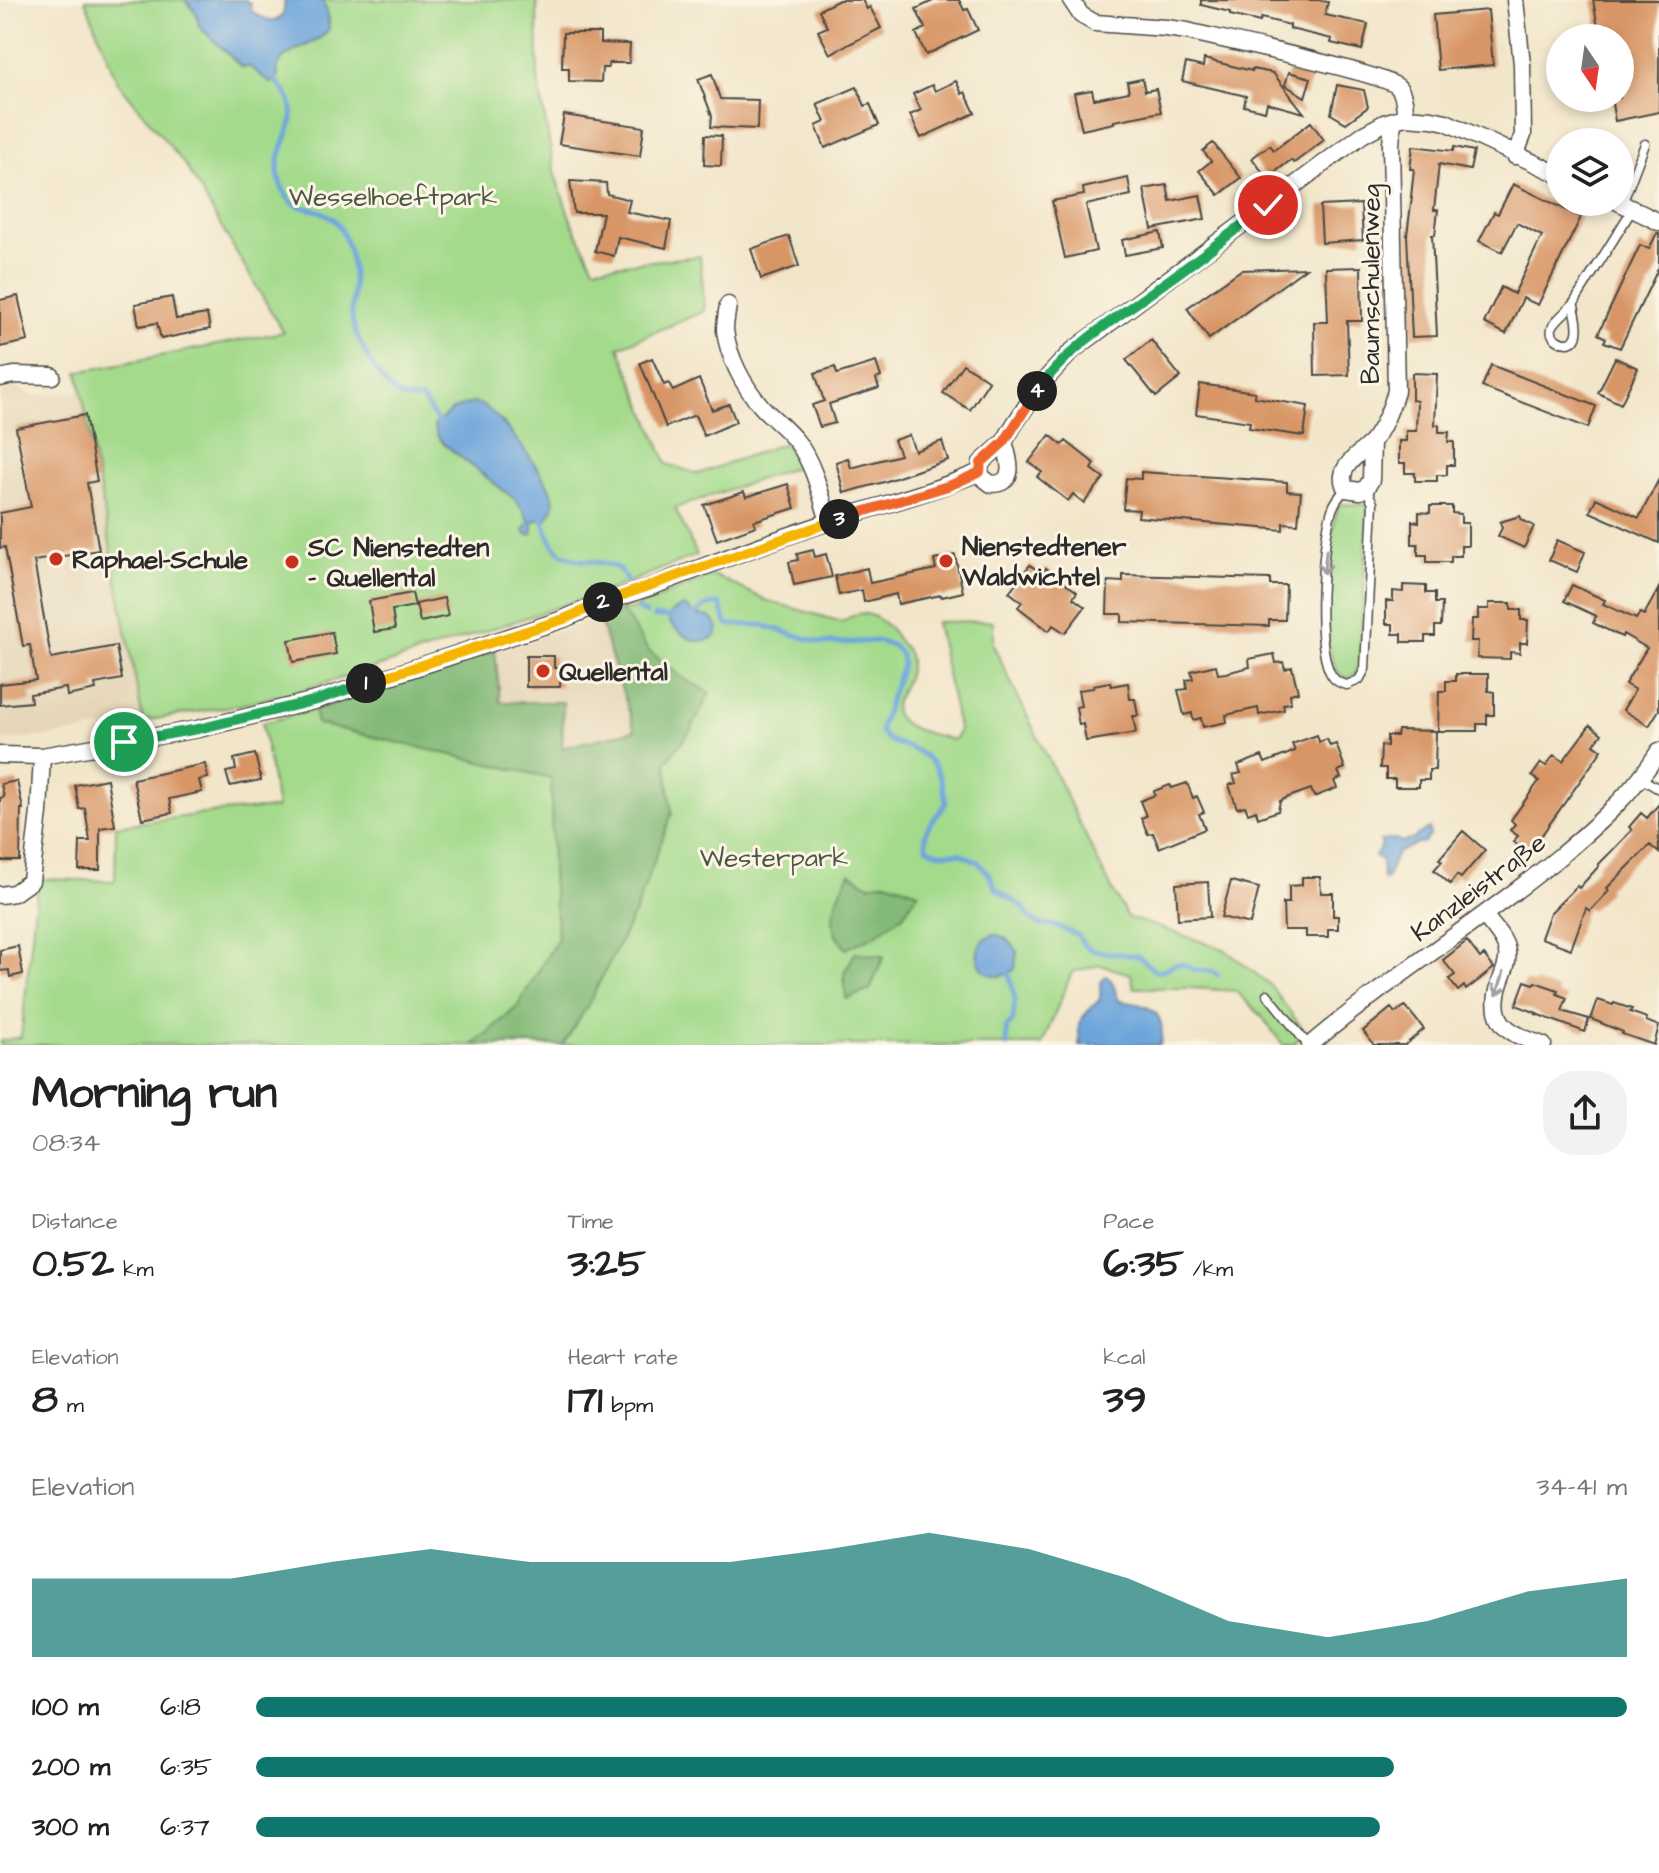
<!DOCTYPE html>
<html lang="en">
<head>
<meta charset="utf-8">
<style>
	body { margin:0; font-family:"Architects Daughter",sans-serif; background:#f2f2f2; color:#222; height:100vh; display:flex; flex-direction:column; font-size:30px; white-space:nowrap }
	* { box-sizing:border-box; margin:0 }
	p { font-size:26px; color:#767676 }
	.icon { flex:none; width:44px; height:44px; fill:none; stroke:currentColor; stroke-width:2; stroke-linecap:round; stroke-linejoin:round }
	.map { position:relative; height:1045px; overflow:hidden }
	.sheet { display:flex; flex-direction:column; background:#fff; flex:1 }
	.sheet>* { flex:none }
	.needle { width:52px; rotate:167deg }
	.fabs { position:absolute; left:1546px; top:24px; display:grid; gap:16px }
	.fabs a { display:grid; place-items:center; width:88px; height:88px; border-radius:50%; background:#fff; box-shadow:0 4px 12px #0003; font-size:40px }
	.pin { position:absolute; display:grid; place-items:center; width:68px; height:68px; color:#fff; margin:-34px; border:4px solid #fff; border-radius:50%; box-shadow:0 2px 8px #0007 }
	.km { position:absolute; width:40px; height:40px; margin:-20px; border-radius:50%; background:#222; color:#fff; font-size:22px; line-height:40px; text-align:center }
	.round { display:grid; place-items:center; flex:none; width:84px; height:84px; border-radius:32px; background:#f2f2f2 }
	.head { display:flex; align-items:center; justify-content:space-between; height:136px; padding:0 32px }
	h1 { font-size:44px; font-weight:800; line-height:60px }
	.stats { display:grid; grid-template-columns:repeat(3,1fr); gap:12px; height:136px; padding:8px 32px }
	.stats div { display:grid; align-content:center }
	.stats b { font-size:40px; font-weight:800 }
	.stats small { font-size:22px; font-weight:400 }
	.stats p { font-size:22px }
	.chart { height:224px; padding:16px 32px }
	.chart p { display:flex; justify-content:space-between }
	.chart svg { width:100%; height:144px; margin-top:8px; fill:#0f766e; opacity:.7 }
	ul { padding:0 32px; list-style:none; font-size:26px }
	li { display:grid; grid-template-columns:128px 96px 1fr; align-items:center; height:60px }
	li i { height:20px; border-radius:10px; background:#0f766e }
	.map>svg:first-child { display:block }
	.built { fill:#e5d6b7 }
	.green { fill:#a3da8b; stroke:#67825b; stroke-width:2; fill-rule:evenodd }
	.forest { fill:#82ba77; stroke:#567251; stroke-width:2 }
	.water { fill:#6ca4db; stroke:#4c6883; stroke-width:2 }
	.lines { fill:none; stroke-linecap:round; stroke-linejoin:round }
	.stream { stroke:#6ca4db; stroke-width:5 }
	.building { fill:#d89666 }
	.lane-casing { stroke:#494743; stroke-width:11 }
	.street-casing { stroke:#494743; stroke-width:19 }
	.lane { stroke:#fff; stroke-width:8 }
	.street { stroke:#fff; stroke-width:16 }
	.oneway { stroke:#a0a0a0 }
	.split-1-casing { stroke:#fff; stroke-width:16 }
	.split-2-casing { stroke:#fff; stroke-width:16 }
	.split-3-casing { stroke:#fff; stroke-width:16 }
	.split-4-casing { stroke:#fff; stroke-width:16 }
	.split-5-casing { stroke:#fff; stroke-width:16 }
	.split-1 { stroke:#22a559; stroke-width:10 }
	.split-2 { stroke:#f5b400; stroke-width:10 }
	.split-3 { stroke:#f5b400; stroke-width:10 }
	.split-4 { stroke:#f0652b; stroke-width:10 }
	.split-5 { stroke:#22a559; stroke-width:10 }
	.poi-dot { fill:#c8321e; stroke:#fcf5e5; stroke-width:3 }
	.labels { text-anchor:middle; stroke-width:6; stroke-linejoin:round; paint-order:stroke }
	.park-label { font-size:26px; fill:#495743; stroke:#fcf5e5 }
	.street-label { font-size:26px; fill:#2b2b2b; stroke:#fcf5e5 }
	.poi-label { font-size:26px; font-weight:bold; fill:#2b2b2b; stroke:#fcf5e5; text-anchor:start }
</style>
</head>
<body>
<div class="map">
<svg width="1659" height="1045" viewBox="0 0 1659 1045">
	<rect width="100%" height="100%" fill="#fcf5e5"/>
	<filter id="ink" filterUnits="userSpaceOnUse"><feTurbulence type="fractalNoise" baseFrequency=".0125" numOctaves="2"/><feDisplacementMap in="SourceGraphic" scale="16" xChannelSelector="R" yChannelSelector="G"/><feConvolveMatrix kernelMatrix="1 2 1 2 8 2 1 2 1" color-interpolation-filters="sRGB"/></filter>
	<filter id="wash" filterUnits="userSpaceOnUse"><feTurbulence type="fractalNoise" baseFrequency=".006" numOctaves="4" result="noise"/><feDisplacementMap in="SourceGraphic" scale="32" xChannelSelector="R" yChannelSelector="G"/><feGaussianBlur stdDeviation="1.8" result="paint"/><feColorMatrix in="noise" values="0 0 0 0 0 0 0 0 0 0 0 0 0 0 0 0 0 1.4 0 .05"/><feComposite in="paint" operator="in"/></filter>
	<g filter="url(#wash)">
		<rect width="100%" height="100%" fill="#f2e6ca"/>
		<path class="built" d="M15,386L32,396L82,391L143,721L67,734L0,741V389Z
			M599,618L636,730L562,748L500,702L495,650Z"/>
		<path class="green" d="M85,0H185L196,13L199,25L203,30L241,67H250L257,72L276,68C286,46 326,46 329,25C330,17 326,8 323,0H537L538,78L555,175L572,223L594,267L700,256L705,311L619,347L667,464L698,474L784,443L799,466L675,508L697,555L609,590L365,671L305,689L244,704L143,721L78,372L283,332L186,166L117,81ZM502,421L535,465L547,519L535,520L533,524V530L529,520L516,500L444,444Z
			M1339,504L1368,505L1360,662L1355,674L1349,678L1343,677C1316,658 1328,534 1339,504Z
			M713,575L768,601L842,622C856,613 861,610 877,618C887,624 892,631 898,640C902,646 907,649 909,655C916,676 888,702 896,715C907,732 936,734 953,740L959,732L936,622L993,621V645L1104,874L1127,917L1224,949L1270,985L1305,1032L1293,1045H1283L1263,1018L1236,991L1191,988H1134L1131,974L1100,965L1072,972L1042,1045H0V1041L21,1037L38,879L115,881L116,826L219,812L277,808L262,723L314,710L495,650L500,702H563L562,748L635,730L599,618L622,610H630Z"/>
		<path class="forest" d="M622,610L648,650L683,678L710,693L691,730L666,762L672,813L636,910L589,1003L563,1045H473L517,1007L558,938L552,876L551,778L317,724L314,710L495,650L500,702H563L562,748L635,730L599,618Z
			M850,873L869,885L887,881L919,892L903,915L874,936L846,949C843,944 836,938 835,932C828,911 841,890 850,873Z
			M855,953L884,956L870,990L846,999L844,973Z"/>
		<path class="water" d="M185,0H246V2H250L251,11C267,22 287,28 284,0H323L328,16L329,29C315,48 286,46 277,68L278,78L270,83L250,67H242L203,30L199,25L196,13Z
			M474,403C479,404 481,404 485,407C502,417 553,483 554,502C554,508 550,513 547,519L535,520L533,524L532,534L529,535L525,533L524,529L529,523V520L516,500L444,444L437,435L434,426C446,414 456,405 474,403Z
			M683,606L688,608L694,616C707,615 714,616 718,629L716,636C697,648 682,636 669,622L670,613Z
			M1429,829L1430,836L1423,843H1418L1397,853L1386,880H1383L1382,861L1375,856L1382,845L1380,841L1395,839L1403,842L1414,839L1417,835Z
			M994,934L1006,938L1017,951L1015,969C985,994 960,946 994,934Z
			M1106,976L1112,981L1119,1001C1149,1004 1168,1011 1160,1045H1079C1081,1037 1078,1032 1079,1025C1081,1016 1094,1006 1100,999C1101,989 1098,983 1106,976Z"/>
		<g class="lines">
			<path class="stream" d="M275,80C317,121 268,141 280,182C291,218 314,202 332,218C339,224 345,236 347,245C352,260 354,277 353,293C353,301 351,310 352,318C354,338 384,392 404,398C409,400 417,399 422,399L438,422
				M543,519C547,533 552,549 567,556C586,566 620,555 627,583
				M638,610L646,614
				M694,616C703,607 707,603 720,604L726,623L731,625H762L821,643H842L877,641L894,646L901,655L902,665L881,726V732C886,741 893,742 902,745C935,756 941,771 946,803C935,821 921,825 927,848L939,853H959L978,862L989,874L996,889L1023,907L1030,918L1036,922L1041,925H1053L1078,935L1084,945L1093,951L1138,956L1155,971H1160L1176,964H1183L1194,970L1212,971L1218,975
				M654,617H668
				M1007,1045L1006,1028L1013,1020L1015,999L1009,974"/>
		</g>
		<g id="blocks">
			<path class="building" d="M839,0H862L867,9L870,7L881,28L830,54L818,31L827,27L819,10Z
				M935,0H959L964,10L968,9L978,30L926,55L916,33L925,28L916,9Z
				M1201,0H1319L1328,2L1325,15L1368,24L1362,50L1331,43L1332,39L1290,29V25L1261,18L1260,22L1230,15V12L1201,5Z
				M1593,0H1659V112L1615,121L1611,98H1620V38H1573L1572,32L1598,27Z
				M1488,10L1493,65L1438,70L1433,15Z
				M563,33H600V43L630,44L629,63H609L608,68H602L601,82L569,81V68H562Z
				M1204,59L1252,71V69L1273,73L1304,113L1267,103L1265,111L1244,106L1246,96L1182,81L1186,63L1203,67Z
				M1289,72L1311,78L1305,97L1285,85Z
				M712,74L720,99L758,100L757,129L711,127L712,116L698,79Z
				M1142,79L1145,91L1156,89L1161,112L1114,121V123L1082,130L1074,93L1092,90L1094,99L1129,92L1127,82Z
				M956,81L962,94L965,92L975,113L921,138L910,115L921,110L913,94L932,85L935,91Z
				M1337,85L1364,90L1368,107L1346,123L1331,114Z
				M857,87L865,106L870,104L879,125L825,148L816,126L825,122L817,104Z
				M564,115L644,127L640,156L559,144Z
				M1311,122L1324,140L1294,163L1291,160L1267,178L1252,158L1270,145L1274,150Z
				M705,135L722,136L721,166L704,165Z
				M1213,143L1241,178L1219,195L1199,171L1211,161L1203,151Z
				M1413,146L1453,151L1454,147L1474,151L1470,170L1439,164L1434,210H1438L1435,235H1432L1437,336L1412,337L1407,235L1412,197H1411L1414,169H1410Z
				M1128,178L1131,195L1086,205L1096,251L1065,258L1052,201L1084,195L1083,188Z
				M570,181L606,183L607,194L630,200L627,212L671,221L666,248L618,237L614,256L595,251L603,213H574Z
				M1513,184L1581,217L1538,305L1523,298L1506,334L1484,323L1501,287L1514,294L1542,236L1517,223L1502,252L1479,241L1494,212L1498,214Z
				M1167,185L1170,201L1200,195L1205,219L1152,229L1144,189Z
				M1361,204L1363,240L1322,243L1320,206Z
				M1160,232L1163,248L1125,255L1122,240Z
				M1657,233H1659V267L1620,348L1604,342L1606,338L1598,334L1640,245L1649,249Z
				M789,236L799,266L761,279L751,249Z
				M1361,267L1362,321H1347L1349,375L1315,376L1314,322H1328L1326,268Z
				M1306,268L1209,339L1187,308L1241,270Z
				M18,296L28,341L0,347V300Z
				M172,297L176,319L207,314L210,329L161,339L157,323L139,326L135,304Z
				M1151,340L1181,377L1156,397L1126,360Z
				M652,358L664,385L669,383L673,391L699,379L712,410L729,404L736,422L704,436L695,415L666,427L640,363Z
				M1615,358L1638,368L1621,404L1598,393Z
				M876,362L881,377L876,379L879,388L829,404L835,423L820,427L812,405L824,401L815,373L835,367L837,374Z
				M963,364L989,381L970,410L943,393Z
				M1491,365L1596,406L1588,428L1482,387Z
				M1412,373L1437,374L1435,425H1439V432H1449L1448,442H1454V465H1447V475H1437V481H1415V473H1405V463H1399V441H1406V431H1416L1417,401L1412,400Z
				M1200,384L1255,392L1254,397L1308,406L1304,436L1249,428L1250,422L1196,414Z
				M85,415L97,481L87,483L99,550L34,561L51,658L116,646L122,679L95,684L96,690L67,696L66,688L30,694L31,702L0,705V684L36,680L30,645L23,646L5,547L0,548V513L31,507L16,428Z
				M909,435L915,451L942,441L948,460L884,482L844,493L836,462L848,458L851,468L900,455L894,440Z
				M1050,435L1062,445L1066,441L1095,464L1092,469L1104,478L1084,503L1073,494L1068,501L1037,477L1042,472L1029,462Z
				M1141,472L1287,482V491L1301,492L1298,524L1283,523V530L1138,517L1139,510L1123,509L1126,478L1141,479Z
				M1659,479V543L1590,512L1596,498L1639,518Z
				M788,484L795,508L754,521L756,526L717,540L704,505L744,492L746,497Z
				M1430,506H1452V513L1461,514V523H1468V546H1461V556H1451V562H1427V555H1418V544H1412V521L1419,522V512L1430,513Z
				M1520,516L1522,520L1534,526L1524,548L1498,536L1502,528L1500,522Z
				M1557,540L1585,552L1577,572L1549,560Z
				M813,550L815,557L826,554L832,577L794,585L789,562L798,560L797,554Z
				M955,555L963,592L942,597L941,595L898,604L896,594L864,602L862,590L839,595L835,576L867,568L870,583L936,569L934,560Z
				M1030,565L1042,574L1046,568L1077,592L1073,598L1085,607L1065,633L1053,625L1049,631L1018,607L1022,602L1009,592Z
				M1123,575L1270,579V585H1286L1285,620H1269V626L1122,622V614H1107L1108,581L1123,582Z
				M1403,585L1426,586V593H1435V603H1442L1441,626H1435V636H1425V642H1402V634H1393V624H1386V601H1393V591L1403,592Z
				M1572,585L1605,600L1603,604L1636,619L1640,613L1644,615L1659,588V710L1649,726L1623,710L1635,690L1625,684L1647,648L1623,634L1622,637L1593,623L1596,616L1564,601Z
				M412,593L415,606L392,610L395,629L374,632L369,601Z
				M444,598L448,616L420,622L416,604Z
				M1489,603H1511V610H1521V620H1528L1527,643H1520V653L1510,652V659L1477,658L1478,641H1471L1472,619H1478V609H1489Z
				M332,632L336,654L293,662L289,640Z
				M1274,654L1276,663L1283,662L1285,669L1292,667L1298,692L1290,694L1291,703L1283,704L1284,710L1259,715L1258,708L1226,715L1227,722L1203,727L1201,718L1193,720L1192,713L1184,715L1178,690L1187,689L1186,680L1193,679L1191,671L1216,665L1218,674L1226,673L1250,667L1249,659Z
				M526,656H554V668H561L560,687H526Z
				M1456,674H1488V691L1494,692V715H1487V724H1477V731H1438L1439,691H1446V681H1456Z
				M1110,682L1111,686L1128,683L1130,699H1135L1138,716H1133L1136,733L1086,741L1083,724L1079,725L1076,707L1081,706L1078,690L1094,688L1093,685Z
				M1590,725L1602,734L1594,744L1602,750L1529,853L1513,842L1518,836L1510,830L1515,824L1511,820L1539,781L1532,776L1541,763L1546,766L1554,755L1563,761Z
				M1398,730L1436,731L1435,770H1429V780H1419V787H1395V779H1386V768H1380L1381,745L1387,746V736H1397Z
				M1317,735L1319,742L1327,739L1330,746L1336,744L1345,768L1338,771L1341,778L1334,781L1337,788L1314,797L1311,789L1286,798L1280,801L1278,811L1258,818L1256,810L1248,813L1245,806L1237,808L1229,785L1236,783L1233,775L1241,773L1238,765L1262,756L1265,763L1288,754L1295,751L1292,744Z
				M255,754L261,780L230,786L226,772L236,770L234,759Z
				M205,764L208,778L199,780L202,792L169,799L172,813L142,819L133,779Z
				M107,779L115,826L100,828V870H79L80,841H90L85,808L79,809L75,785Z
				M17,781L23,809H21L20,861H0V798L4,797L1,784Z
				M1187,783L1193,798L1197,796L1204,812L1199,814L1205,829L1159,848L1153,833L1148,834L1141,818L1146,816L1140,801L1155,795L1154,791L1170,785L1172,788Z
				M1659,804V853L1650,845L1607,888L1609,891L1590,911L1586,908L1571,949L1541,938L1550,913L1577,886L1579,888L1599,866L1598,865L1632,830L1629,827L1641,813L1647,818Z
				M1463,831L1485,850L1461,878L1457,875L1450,884L1434,870L1442,861L1439,859Z
				M1302,877H1320L1321,893H1333V916H1338V929H1328V937H1306V930H1284L1283,903H1289V886L1302,885Z
				M1231,881L1259,888L1250,924L1221,917Z
				M1208,882L1210,917L1178,919L1176,884Z
				M1467,941L1480,958L1484,955L1494,968L1466,990L1464,986L1458,991L1449,979L1455,975L1443,960Z
				M18,946L23,974L10,977L9,970L0,971V950Z
				M1525,981L1534,984L1535,982L1558,990L1557,994L1567,998L1562,1011L1589,1019L1585,1032L1536,1014L1537,1013L1516,1005Z
				M1598,1000L1613,1005L1614,1003L1632,1009L1630,1012L1647,1018L1646,1021L1659,1026L1654,1045L1622,1034L1623,1032L1591,1019Z
				M1405,1006L1424,1029L1405,1045H1374L1363,1031L1391,1008L1395,1013Z"/>
		</g>
	</g>
	<g filter="url(#ink)">
		<use href="#blocks" fill-opacity="0" stroke="#494743" stroke-width="2"/>
		<g class="lines">
			<g class="lane-casing">
				<path id="lane" d="M1622,204L1645,144
					M1574,306C1576,316 1583,339 1569,343C1565,343 1559,342 1556,339C1540,326 1572,311 1577,298L1632,210
					M1346,489C1340,495 1335,501 1332,510C1322,540 1314,649 1332,676C1336,682 1341,684 1347,685L1359,680L1365,669L1373,503L1366,488
					M1642,779L1659,789
					M1267,994L1308,1045"/>
			</g>
			<g class="street-casing">
				<path id="street" d="M1071,0L1081,15L1095,23L1166,28L1187,31C1216,38 1386,74 1398,87C1405,95 1405,108 1405,117
					M1515,0L1522,64L1523,135L1515,156
					M1618,202L1659,222
					M728,305C727,313 725,322 725,330C728,357 744,387 762,407C773,419 787,429 797,442C814,464 821,496 829,522
					M0,378L14,375L52,376
					M1004,442C1009,459 1018,484 991,484L982,477L980,472L981,463L1004,442L1014,425L1041,384L1072,351L1362,135L1384,123L1405,117L1432,119L1446,122L1560,175
					M1372,442L1371,480L1366,488L1360,491L1346,489C1334,468 1359,455 1371,443C1382,431 1392,406 1396,391L1391,144L1393,121
					M0,755L42,756L198,729L317,700L564,619C594,605 625,596 656,585C713,563 770,541 829,522C880,505 931,493 980,472
					M0,895L14,893L31,881L39,812L42,756
					M1484,915C1492,926 1506,939 1507,952C1509,963 1503,973 1500,983C1487,1023 1509,1034 1543,1045
					M1310,1045C1389,978 1479,923 1559,857C1597,825 1633,793 1659,751"/>
			</g>
			<use href="#lane" class="lane"/>
			<use href="#street" class="street"/>
		</g>
		<defs><path id="oneway-shaft" d="M-6 0H5M1.5-3L5.5 0L1.5 3" fill="none" stroke-width="1.6" stroke-linecap="round" stroke-linejoin="round" transform="scale(2)"/></defs>
		<g class="oneway">
			<use href="#oneway-shaft" transform="translate(1325 562) rotate(96)"/>
			<use href="#oneway-shaft" transform="translate(1500 984) rotate(107)"/>
		</g>
	</g>
	<g class="lines" filter="url(#ink)">
		<g class="split-1-casing">
			<path id="split-1" d="M124,742L198,729L317,700L366,683"/>
		</g>
		<g class="split-2-casing">
			<path id="split-2" d="M366,683L564,619L603,602"/>
		</g>
		<g class="split-3-casing">
			<path id="split-3" d="M603,602L839,519"/>
		</g>
		<g class="split-4-casing">
			<path id="split-4" d="M839,519L951,485L980,472L981,463L1004,442L1037,391"/>
		</g>
		<g class="split-5-casing">
			<path id="split-5" d="M1037,391C1069,346 1115,319 1159,287C1196,261 1231,233 1268,205"/>
		</g>
		<use href="#split-1" class="split-1"/>
		<use href="#split-2" class="split-2"/>
		<use href="#split-3" class="split-3"/>
		<use href="#split-4" class="split-4"/>
		<use href="#split-5" class="split-5"/>
	</g>
	<g class="poi-dot">
		<circle cx="56" cy="559" r="8"/>
		<circle cx="946" cy="561" r="8"/>
		<circle cx="292" cy="562" r="8"/>
		<circle cx="543" cy="671" r="8"/>
	</g>
	<g class="labels">
		<g class="park-label">
			<text x="393" y="205">Wesselhoeftpark</text>
			<text x="774" y="866">Westerpark</text>
		</g>
		<g class="street-label">
			<text transform="translate(1370 284) rotate(-90)" y="9">Baumschulenweg</text>
			<text transform="translate(1478 887) rotate(-37)" y="9">Kanzleistraße</text>
		</g>
		<g class="poi-label">
			<text x="962" y="555">Nienstedtener<tspan x="962" dy="30">Waldwichtel</tspan></text>
			<text x="308" y="556">SC Nienstedten<tspan x="308" dy="30">- Quellental</tspan></text>
			<text x="72" y="568">Raphael-Schule</text>
			<text x="559" y="680">Quellental</text>
		</g>
	</g>
</svg>
<div class="fabs">
<a><svg class="needle" viewBox="-14 -14 28 28"><path d="M0-13l5 13h-10z" fill="#e53935"/><path d="M0 13l5-13h-10z" fill="#767676"/></svg></a>
<a><svg class="icon" aria-label="layers" viewBox="0 0 24 24"><path d="M12 4l9 5-9 5-9-5zM3 14l9 5 9-5"/></svg></a>
</div>
<div class="pin" style="left:124px;top:742px;background:#1e9e55"><svg class="icon" aria-label="arrive" viewBox="0 0 24 24"><path d="M6 21V4h12l-3 4 3 4H6"/></svg></div>
<div class="pin" style="left:1268px;top:205px;background:#d93025"><svg class="icon" aria-label="check" viewBox="0 0 24 24"><path d="M5 12l5 5 9-10"/></svg></div>
<b class="km" style="left:366px;top:683px">1</b>
<b class="km" style="left:603px;top:602px">2</b>
<b class="km" style="left:839px;top:519px">3</b>
<b class="km" style="left:1037px;top:391px">4</b>
</div>
<section class="sheet">
<div class="head"><div><h1>Morning run</h1><p>08:34</p></div><a class="round"><svg class="icon" aria-label="share" viewBox="0 0 24 24"><path d="M12 15V3M7 8l5-5 5 5M5 13v7h14v-7"/></svg></a></div>
<div class="stats">
<div><p>Distance</p><b>0.52<small> km</small></b></div>
<div><p>Time</p><b>3:25</b></div>
<div><p>Pace</p><b>6:35<small> /km</small></b></div>
</div>
<div class="stats">
<div><p>Elevation</p><b>8<small> m</small></b></div>
<div><p>Heart rate</p><b>171<small> bpm</small></b></div>
<div><p>kcal</p><b>39</b></div>
</div>
<div class="chart"><p><span>Elevation</span>34–41 m</p>
<svg viewBox="0 0 160 44" preserveAspectRatio="none"><path d="M0 44V20L10 20L20 20L30 15L40 11L50 15L60 15L70 15L80 11L90 6L100 11L110 20L120 33L130 38L140 33L150 24L160 20V44z"/></svg>
</div>
<ul>
<li><b>100 m</b>6:18<i style="width:100%"></i></li>
<li><b>200 m</b>6:35<i style="width:83%"></i></li>
<li><b>300 m</b>6:37<i style="width:82%"></i></li>
</ul>
</section>
</body>
</html>
